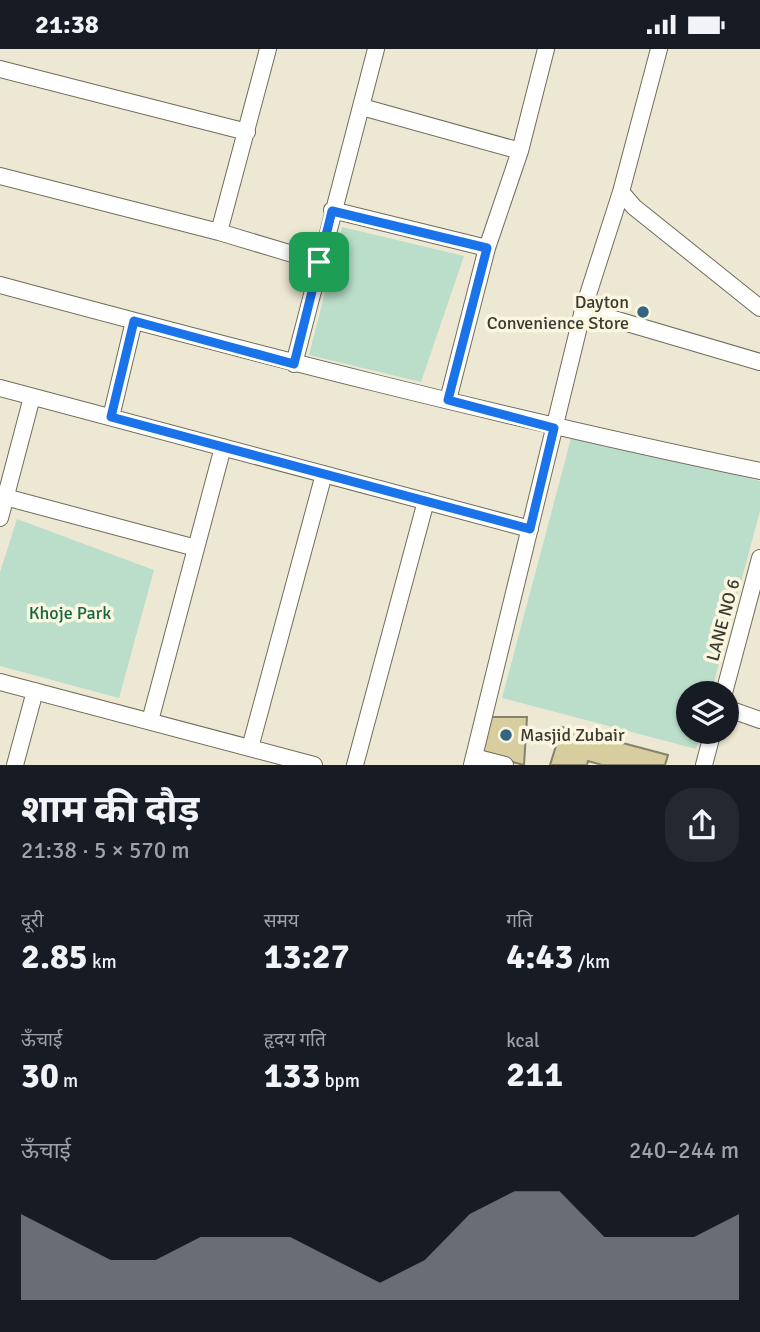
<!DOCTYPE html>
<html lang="hi">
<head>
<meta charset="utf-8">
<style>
	body { margin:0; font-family:Signika,"Noto Sans Devanagari",sans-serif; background:#242831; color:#f1f3f6; height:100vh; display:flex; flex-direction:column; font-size:26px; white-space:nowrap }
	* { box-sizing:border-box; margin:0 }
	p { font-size:23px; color:#9ea1a6 }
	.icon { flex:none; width:38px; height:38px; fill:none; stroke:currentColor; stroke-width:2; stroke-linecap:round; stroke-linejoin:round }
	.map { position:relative; height:716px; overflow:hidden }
	.sheet { display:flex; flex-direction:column; background:#171b24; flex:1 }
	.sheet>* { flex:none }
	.buttons { position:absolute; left:676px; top:632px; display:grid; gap:14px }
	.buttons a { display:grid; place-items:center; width:63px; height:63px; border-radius:50%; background:#171b24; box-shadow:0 2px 5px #0004; font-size:35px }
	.pin { position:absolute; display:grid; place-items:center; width:60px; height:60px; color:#fff; margin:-30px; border-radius:14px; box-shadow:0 4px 10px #0006 }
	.round { display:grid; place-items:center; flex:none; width:74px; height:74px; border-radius:28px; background:#242831 }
	.summary { display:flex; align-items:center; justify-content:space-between; height:119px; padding:0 21px }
	h1 { font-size:38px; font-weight:700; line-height:52px }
	.figures { display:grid; grid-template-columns:repeat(3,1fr); gap:10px; height:119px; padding:7px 21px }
	.figures div { display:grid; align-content:center }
	.figures b { font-size:35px; font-weight:700 }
	.figures small { font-size:19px; font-weight:400 }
	.figures p { font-size:19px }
	.chart { height:196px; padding:14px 21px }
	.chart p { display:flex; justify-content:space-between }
	.chart svg { width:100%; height:126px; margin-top:7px; fill:#8c9099; opacity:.7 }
	.status { display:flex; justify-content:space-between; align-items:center; height:49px; padding:0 35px; background:#171b24; direction:ltr }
	.status svg { height:19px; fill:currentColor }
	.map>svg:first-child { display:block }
	.green { fill:#bbdeca }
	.building { fill:#d7cd9e; stroke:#85826e; stroke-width:2 }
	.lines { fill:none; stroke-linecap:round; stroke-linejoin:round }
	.minor-casing { stroke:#706d5a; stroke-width:18 }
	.minor { stroke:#fff; stroke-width:16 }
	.route-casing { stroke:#fff; stroke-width:14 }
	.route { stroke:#1a73e8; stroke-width:9 }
	.poi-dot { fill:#336482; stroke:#faf6e0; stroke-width:2.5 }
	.labels { text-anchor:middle; stroke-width:7; stroke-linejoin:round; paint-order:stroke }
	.poi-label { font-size:18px; fill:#3c3a32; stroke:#faf6e0; text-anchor:end }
	.park-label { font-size:18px; fill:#176643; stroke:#faf6e0 }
	.street-label { font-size:18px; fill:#3c3a32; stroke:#faf6e0 }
</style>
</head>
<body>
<div class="status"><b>21:38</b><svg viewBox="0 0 49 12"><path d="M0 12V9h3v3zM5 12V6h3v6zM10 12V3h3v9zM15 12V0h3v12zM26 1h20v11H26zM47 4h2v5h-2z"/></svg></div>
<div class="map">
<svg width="760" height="716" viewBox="0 0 760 716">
	<rect width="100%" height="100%" fill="#ede8d3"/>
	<path class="green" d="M342,178L464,207L421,333L309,306Z
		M573,382L760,432V462L711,644H688V682L701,683L696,700L502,649Z
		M17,470L154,521L119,649L0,617V523Z"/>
	<path class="building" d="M490,668H527L524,716L481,705Z
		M562,678L668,706L665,716H602L588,712L587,716H550Z"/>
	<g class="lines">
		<g class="minor-casing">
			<path id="minor" d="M0,20L247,83
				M362,58L520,102
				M0,127L219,183L319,213
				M621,143L634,158L760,259
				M332,161L487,199
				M219,183L268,0
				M0,236C252,304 504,369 760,422
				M583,261L760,313
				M294,315L376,0
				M0,339L530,480
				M448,351L487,199L520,102L546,0
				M111,368L134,272
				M5,448L196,499
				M0,469L32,348
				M0,633L314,716
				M724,644L760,509
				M726,659L760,671
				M150,672L223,398
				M250,699L324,425
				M474,708L505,716
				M15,716L35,642
				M355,716L426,452
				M472,716L583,261L621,143L659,0
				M704,716L713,682"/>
		</g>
		<use href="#minor" class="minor"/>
	</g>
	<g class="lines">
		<g class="route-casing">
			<path id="route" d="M332,162L487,199L448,351L554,379L530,480L111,368L134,272L294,315Z"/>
		</g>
		<use href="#route" class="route"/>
	</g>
	<g class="poi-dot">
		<circle cx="643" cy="263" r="7"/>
		<circle cx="506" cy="686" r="7"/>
	</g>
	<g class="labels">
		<g class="poi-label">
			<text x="629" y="259">Dayton<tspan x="629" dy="21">Convenience Store</tspan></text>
			<text x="520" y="692" text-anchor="start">Masjid Zubair</text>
		</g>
		<g class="park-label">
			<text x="70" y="570">Khoje Park</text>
		</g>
		<g class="street-label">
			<text transform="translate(723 571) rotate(-75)" y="6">LANE NO 6</text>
		</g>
	</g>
</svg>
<div class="buttons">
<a><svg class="icon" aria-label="layers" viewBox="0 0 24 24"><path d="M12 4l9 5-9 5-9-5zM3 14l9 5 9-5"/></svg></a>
</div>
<div class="pin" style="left:319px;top:213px;background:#1e9e55"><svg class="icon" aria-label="arrive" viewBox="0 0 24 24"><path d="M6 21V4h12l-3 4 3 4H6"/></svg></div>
</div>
<section class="sheet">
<div class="summary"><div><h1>शाम की दौड़</h1><p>21:38 · 5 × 570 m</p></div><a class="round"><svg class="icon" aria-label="share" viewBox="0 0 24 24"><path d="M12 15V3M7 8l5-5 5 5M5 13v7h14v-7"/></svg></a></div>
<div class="figures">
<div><p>दूरी</p><b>2.85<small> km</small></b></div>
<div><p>समय</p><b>13:27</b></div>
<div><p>गति</p><b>4:43<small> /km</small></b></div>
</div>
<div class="figures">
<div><p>ऊँचाई</p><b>30<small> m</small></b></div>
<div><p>हृदय गति</p><b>133<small> bpm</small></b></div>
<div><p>kcal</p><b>211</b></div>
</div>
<div class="chart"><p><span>ऊँचाई</span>240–244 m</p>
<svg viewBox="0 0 160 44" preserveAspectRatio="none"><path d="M0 44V14L10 22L20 30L30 30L40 22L50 22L60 22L70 30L80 38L90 30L100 14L110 6L120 6L130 22L140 22L150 22L160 14V44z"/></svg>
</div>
</section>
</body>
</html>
